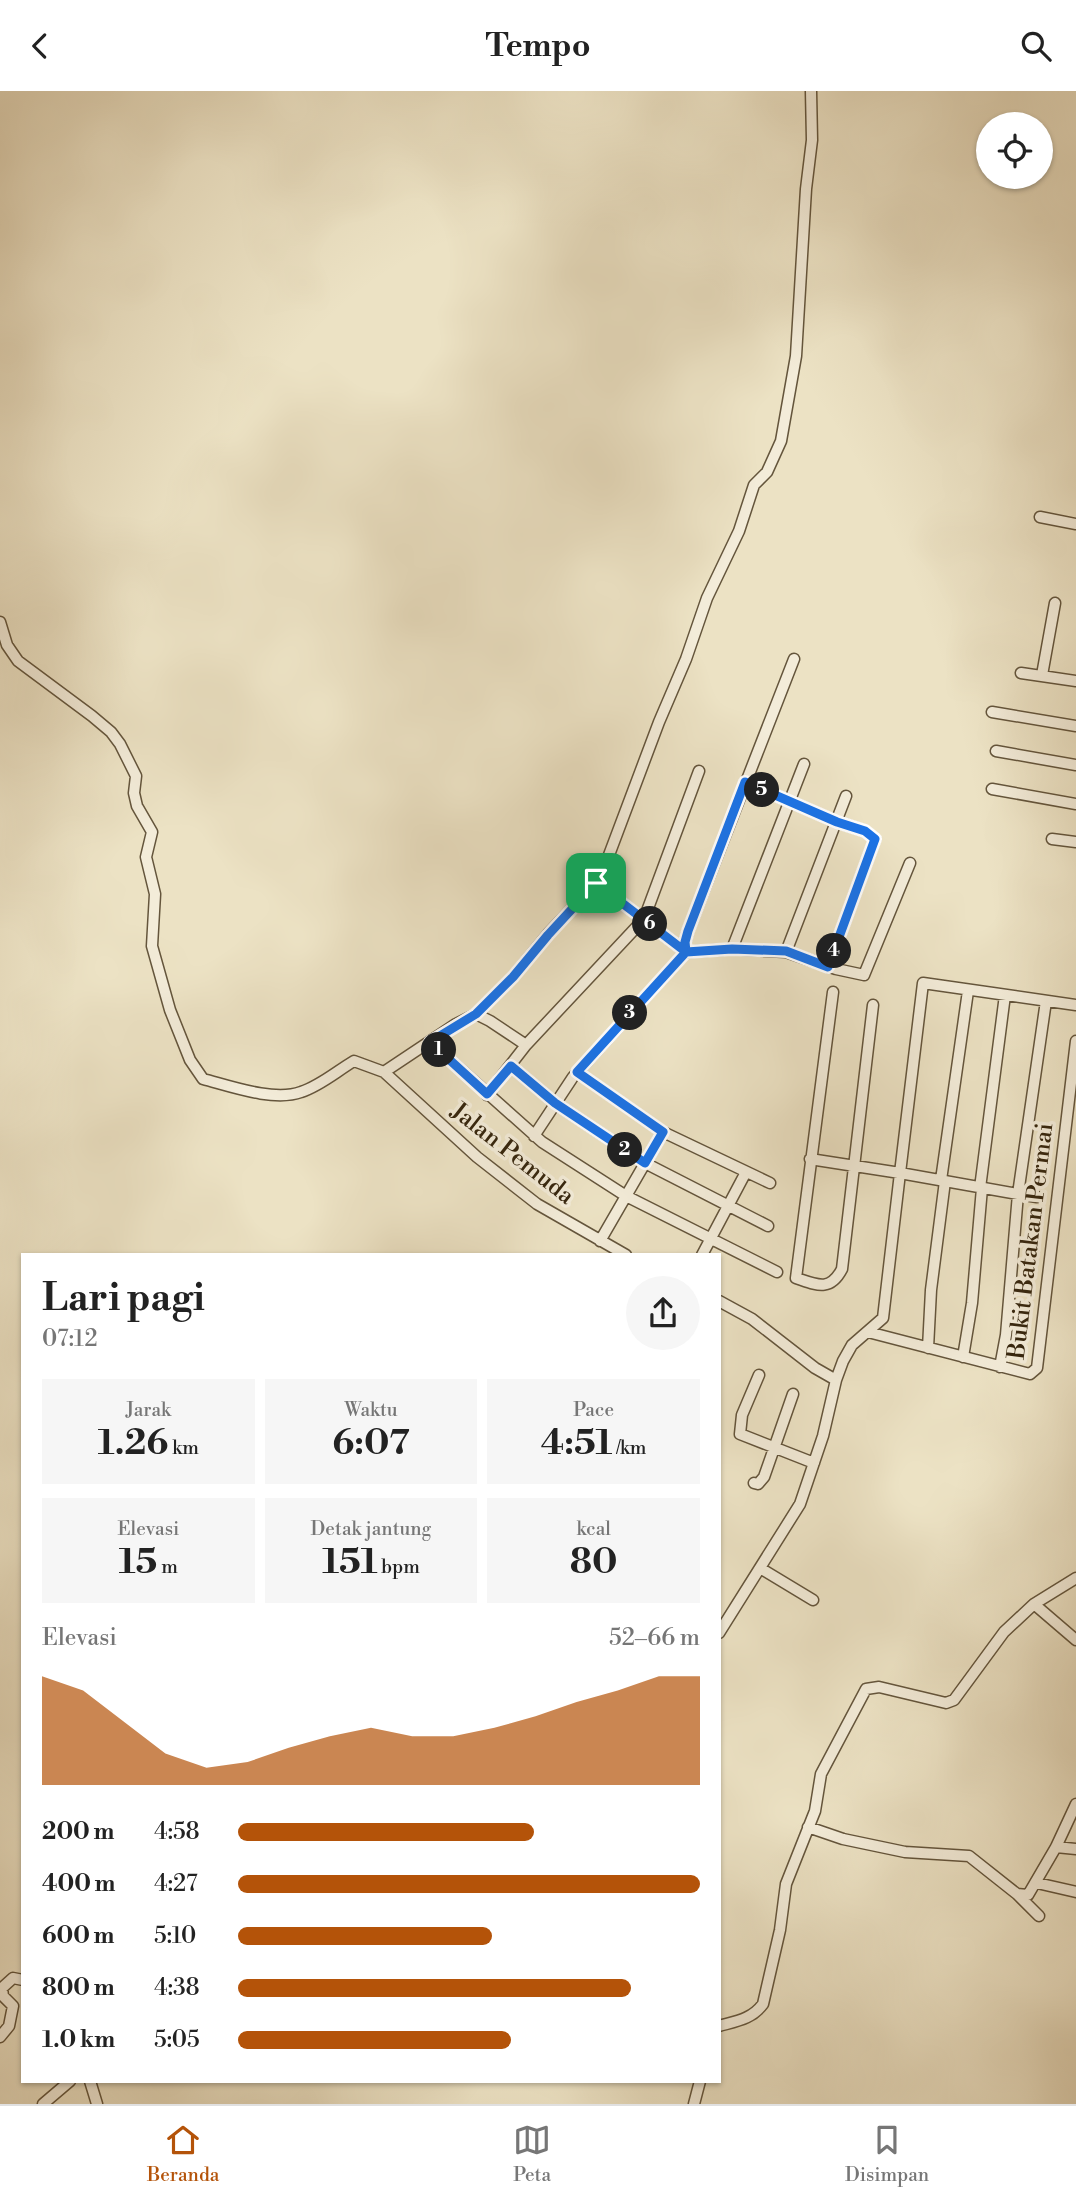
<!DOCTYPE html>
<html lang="id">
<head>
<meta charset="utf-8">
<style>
	body { margin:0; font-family:"Libre Bodoni",serif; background:#f6f6f6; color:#222; height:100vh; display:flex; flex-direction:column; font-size:26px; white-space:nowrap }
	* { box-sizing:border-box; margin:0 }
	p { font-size:23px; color:#767676 }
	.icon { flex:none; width:38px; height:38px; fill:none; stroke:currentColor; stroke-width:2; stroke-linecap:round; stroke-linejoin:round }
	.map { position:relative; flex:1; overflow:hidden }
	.details { position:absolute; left:21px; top:1162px; width:700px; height:830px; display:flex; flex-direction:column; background:#fff; border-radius:0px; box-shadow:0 2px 5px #0004 }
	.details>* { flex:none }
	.tools { position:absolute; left:976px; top:21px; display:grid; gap:14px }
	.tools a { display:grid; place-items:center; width:77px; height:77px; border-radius:50%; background:#fff; box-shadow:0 2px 5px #0004; font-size:35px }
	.pin { position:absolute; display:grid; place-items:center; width:60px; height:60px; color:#fff; margin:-30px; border-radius:14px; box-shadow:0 4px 10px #0006 }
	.km { position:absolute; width:35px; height:35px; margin:-18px; border-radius:50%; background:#222; color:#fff; font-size:19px; line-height:35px; text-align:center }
	.round { display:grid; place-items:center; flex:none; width:74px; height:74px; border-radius:37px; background:#f6f6f6 }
	.head { display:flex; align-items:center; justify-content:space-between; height:119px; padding:0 21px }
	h1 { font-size:38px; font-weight:700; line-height:52px }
	.stats { display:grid; grid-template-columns:repeat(3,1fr); gap:10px; height:119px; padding:7px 21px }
	.stats div { display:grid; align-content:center; border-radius:0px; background:#f6f6f6; text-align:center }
	.stats b { font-size:35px; font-weight:700 }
	.stats small { font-size:19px; font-weight:400 }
	.stats p { font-size:19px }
	.chart { height:196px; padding:14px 21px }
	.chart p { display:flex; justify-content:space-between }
	.chart svg { width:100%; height:126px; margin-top:7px; fill:#b45309; opacity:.7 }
	ul { padding:0 21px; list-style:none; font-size:23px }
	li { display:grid; grid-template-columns:112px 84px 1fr; align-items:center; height:52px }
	li i { height:18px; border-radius:9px; background:#b45309 }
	header { display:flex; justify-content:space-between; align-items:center; height:91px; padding:0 21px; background:#fff; font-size:32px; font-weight:700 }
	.tab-bar { display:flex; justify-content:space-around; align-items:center; height:98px; border-top:2px solid #e0e0e0; background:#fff; font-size:19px; color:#767676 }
	.tab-bar a { display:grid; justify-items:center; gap:4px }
	.tab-bar .current { color:#b45309 }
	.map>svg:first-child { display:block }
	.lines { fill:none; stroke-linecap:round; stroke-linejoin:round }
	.street-casing { stroke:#64553c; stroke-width:13 }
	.street { stroke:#f3ecd9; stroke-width:10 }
	.route-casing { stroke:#fff; stroke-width:14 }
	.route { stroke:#1a73e8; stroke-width:9 }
	.labels { text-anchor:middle; stroke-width:7; stroke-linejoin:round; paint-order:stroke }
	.street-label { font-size:24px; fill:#36260e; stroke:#f3ecd9 }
</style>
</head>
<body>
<header><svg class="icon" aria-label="back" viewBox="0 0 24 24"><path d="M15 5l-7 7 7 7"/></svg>Tempo<svg class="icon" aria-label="search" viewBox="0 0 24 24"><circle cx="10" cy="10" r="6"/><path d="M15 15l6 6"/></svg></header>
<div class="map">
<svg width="1076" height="2013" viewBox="0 0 1076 2013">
	<rect width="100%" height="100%" fill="#ece2c4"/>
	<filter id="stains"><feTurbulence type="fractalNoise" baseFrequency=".00286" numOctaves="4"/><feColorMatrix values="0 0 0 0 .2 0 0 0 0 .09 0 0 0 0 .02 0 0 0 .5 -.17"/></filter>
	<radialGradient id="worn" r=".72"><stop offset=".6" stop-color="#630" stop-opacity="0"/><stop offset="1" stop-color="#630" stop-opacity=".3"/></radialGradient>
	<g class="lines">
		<g class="street-casing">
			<path id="street" d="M1040,426L1076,433
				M0,531L7,554L18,570L92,625L111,641L120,653L136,685L134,702L137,715L152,741L146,766L155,803L152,855L170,919L190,969L203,988C230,995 274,1011 301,1001C320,995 337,980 354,970L384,981L477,1066L537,1113L626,1164
				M1021,582L1076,590
				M1042,584L1055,512
				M992,621L1076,635
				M996,660L1076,674
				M745,691L837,731L865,740L875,748L828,876
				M992,698L1076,713
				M1052,748L1076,751
				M596,792L686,861
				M732,858L786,861L836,878L864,884L910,772
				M686,861L685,851L688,840L794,568
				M786,861L846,705
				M833,901L796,1187C817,1194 830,1201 842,1178L873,914
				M476,923L490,930L526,954
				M430,951L542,1051L626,1105L777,1181
				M511,975L555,1012L645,1072L768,1135
				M384,981L456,933L476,923L513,886L548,843L596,792L609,764L659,631L686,568L707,507L739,440L754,394L767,381L781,350L796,265L806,98L812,49L811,0
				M577,981L663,1041L770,1092
				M487,1004L526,954L644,828L699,680
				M534,1045L573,986L686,861L732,858L804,673
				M810,1068L900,1082L923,892L1076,914
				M941,1089L968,900
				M980,1097L1005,904
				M600,1150L663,1041
				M702,1164L746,1081
				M719,1210L752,1228L815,1277L836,1289
				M868,1241L1030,1283L1037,1277L1076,950
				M928,1257L931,1199L945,1090
				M963,1266L972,1212L982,1097
				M1000,1276L1006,1244L1018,1103L1037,1106
				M759,1284L742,1324L740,1343L814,1372
				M754,1392L758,1393L764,1386L793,1303
				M760,1477L813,1509
				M1034,1513L1076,1549
				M719,1542L800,1413L823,1345L836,1289L843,1270L852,1254L883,1227L900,1082L1018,1103L1046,910
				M808,1736L843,1748L905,1761L969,1765L1017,1803L1028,1804L1056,1756L1076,1713
				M1056,1756L1076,1758
				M1037,1792L1076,1801
				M1017,1803L1039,1825
				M13,1915L3,1905L2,1897L13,1887L23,1889
				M719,1935C737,1930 752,1928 763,1913L780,1839L786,1793L815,1720L821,1683L866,1598L879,1596L946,1612L954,1609L1004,1541L1034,1513L1076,1487
				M0,1946L9,1935L13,1915
				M90,1990L97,2013
				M43,2013L70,1990
				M694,2013L700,1990"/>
		</g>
		<use href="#street" class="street"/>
	</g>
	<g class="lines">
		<g class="route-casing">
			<path id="route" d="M596,792L548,844L513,886L476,923L430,951L487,1003L511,975L555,1012L645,1072L663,1041L577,981L686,861L732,858L786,860L828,876L875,748L865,740L837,731L745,691L688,840L685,851L686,861L596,792"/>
		</g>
		<use href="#route" class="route"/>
	</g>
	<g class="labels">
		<g class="street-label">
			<text transform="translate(513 1062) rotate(38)" y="8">Jalan Pemuda</text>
			<text transform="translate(1030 1150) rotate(-83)" y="8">Bukit Batakan Permai</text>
		</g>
	</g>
	<rect width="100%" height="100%" filter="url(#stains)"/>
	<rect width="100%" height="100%" fill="url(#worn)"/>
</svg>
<div class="tools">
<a><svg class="icon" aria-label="locate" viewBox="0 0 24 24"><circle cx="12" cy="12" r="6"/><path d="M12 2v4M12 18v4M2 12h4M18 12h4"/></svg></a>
</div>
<div class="pin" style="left:596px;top:792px;background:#1e9e55"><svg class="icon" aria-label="arrive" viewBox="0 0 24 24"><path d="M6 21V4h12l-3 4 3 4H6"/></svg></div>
<b class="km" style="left:439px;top:959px">1</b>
<b class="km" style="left:625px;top:1059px">2</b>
<b class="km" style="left:630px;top:922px">3</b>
<b class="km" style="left:834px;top:860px">4</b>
<b class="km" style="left:762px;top:699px">5</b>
<b class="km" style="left:650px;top:833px">6</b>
<section class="details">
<div class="head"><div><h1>Lari pagi</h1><p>07:12</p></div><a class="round"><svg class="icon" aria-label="share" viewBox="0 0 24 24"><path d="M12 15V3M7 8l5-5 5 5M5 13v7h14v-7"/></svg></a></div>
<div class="stats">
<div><p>Jarak</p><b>1.26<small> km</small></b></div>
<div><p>Waktu</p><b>6:07</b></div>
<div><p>Pace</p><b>4:51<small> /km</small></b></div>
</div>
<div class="stats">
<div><p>Elevasi</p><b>15<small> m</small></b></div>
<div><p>Detak jantung</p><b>151<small> bpm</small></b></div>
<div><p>kcal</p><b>80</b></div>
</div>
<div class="chart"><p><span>Elevasi</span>52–66 m</p>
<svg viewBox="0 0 160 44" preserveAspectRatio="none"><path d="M0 44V6L10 11L20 22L30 33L40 38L50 36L60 31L70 27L80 24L90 27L100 27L110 24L120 20L130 15L140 11L150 6L160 6V44z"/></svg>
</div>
<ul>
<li><b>200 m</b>4:58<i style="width:64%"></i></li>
<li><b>400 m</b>4:27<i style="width:100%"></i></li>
<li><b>600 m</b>5:10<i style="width:55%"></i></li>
<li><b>800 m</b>4:38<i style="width:85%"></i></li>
<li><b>1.0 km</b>5:05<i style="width:59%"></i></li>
</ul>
</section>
</div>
<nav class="tab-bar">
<a class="current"><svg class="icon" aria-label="home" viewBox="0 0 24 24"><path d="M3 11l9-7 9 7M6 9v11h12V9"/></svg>Beranda</a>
<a><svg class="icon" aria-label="map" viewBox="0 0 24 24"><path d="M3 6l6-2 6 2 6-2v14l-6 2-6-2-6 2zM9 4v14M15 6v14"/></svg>Peta</a>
<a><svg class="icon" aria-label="saved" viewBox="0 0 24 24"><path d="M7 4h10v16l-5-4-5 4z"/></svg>Disimpan</a>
</nav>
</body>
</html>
